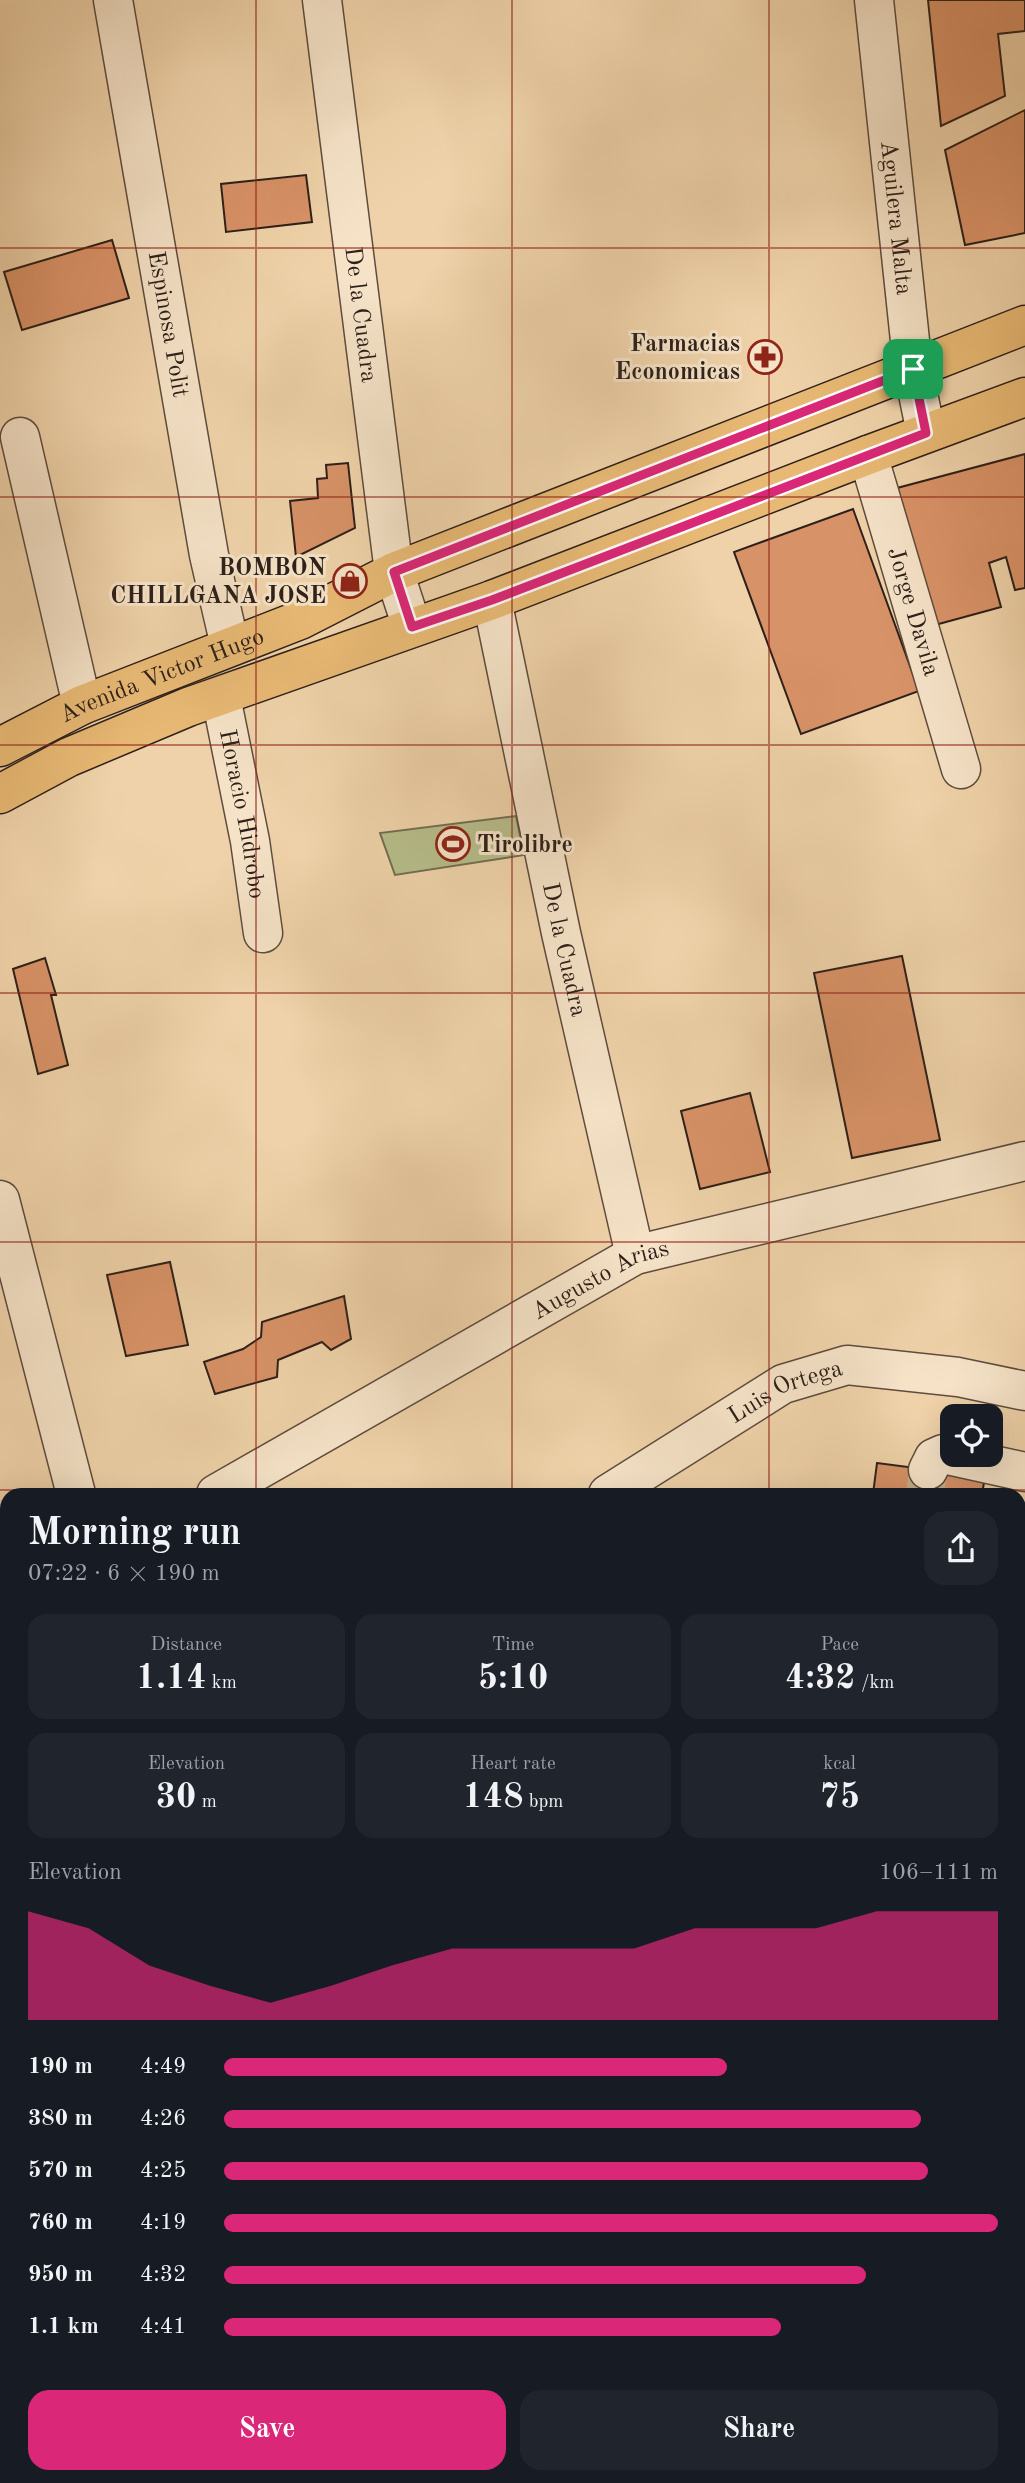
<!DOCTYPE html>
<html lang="en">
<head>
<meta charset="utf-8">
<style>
	body { margin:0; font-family:"Old Standard TT",serif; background:#20242c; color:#f1f3f6; height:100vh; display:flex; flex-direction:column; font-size:26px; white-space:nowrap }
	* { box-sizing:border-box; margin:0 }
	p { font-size:23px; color:#9ea1a6 }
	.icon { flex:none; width:38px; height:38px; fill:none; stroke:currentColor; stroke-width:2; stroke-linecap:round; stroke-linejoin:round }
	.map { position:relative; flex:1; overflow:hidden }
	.sheet { position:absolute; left:0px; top:1488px; width:1026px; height:996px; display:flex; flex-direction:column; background:#171b24; border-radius:21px 21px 0 0; box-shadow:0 7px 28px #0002 }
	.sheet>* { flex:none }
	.controls { position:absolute; left:940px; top:1404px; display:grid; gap:14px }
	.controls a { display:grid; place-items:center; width:63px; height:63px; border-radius:14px; background:#171b24; box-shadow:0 7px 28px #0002; font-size:35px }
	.pin { position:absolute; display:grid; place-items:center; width:60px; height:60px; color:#fff; margin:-30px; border-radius:14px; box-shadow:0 4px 10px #0006 }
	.round { display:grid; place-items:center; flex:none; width:74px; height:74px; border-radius:21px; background:#20242c }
	.summary { display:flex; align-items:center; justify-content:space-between; height:119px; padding:0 28px }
	h1 { font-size:38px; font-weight:600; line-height:52px }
	.metrics { display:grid; grid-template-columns:repeat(3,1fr); gap:10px; height:119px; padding:7px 28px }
	.metrics div { display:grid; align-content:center; border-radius:18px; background:#20242c; text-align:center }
	.metrics b { font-size:35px; font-weight:600 }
	.metrics small { font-size:19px; font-weight:400 }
	.metrics p { font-size:19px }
	.chart { height:196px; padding:14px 28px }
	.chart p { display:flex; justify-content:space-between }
	.chart svg { width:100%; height:126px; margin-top:7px; fill:#db2777; opacity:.7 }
	.primary-button { display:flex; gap:14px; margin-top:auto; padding:14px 28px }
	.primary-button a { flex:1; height:80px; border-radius:21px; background:#db2777; color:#fff; font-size:28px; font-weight:600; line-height:80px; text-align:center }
	.primary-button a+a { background:#20242c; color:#f1f3f6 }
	ul { padding:0 28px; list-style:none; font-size:23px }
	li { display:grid; grid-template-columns:112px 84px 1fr; align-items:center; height:52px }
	li i { height:18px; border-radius:9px; background:#db2777 }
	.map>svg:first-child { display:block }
	.green { fill:#b6bd8a; stroke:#726e52; stroke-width:2 }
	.building { fill:#d89267; stroke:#2d201a; stroke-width:2 }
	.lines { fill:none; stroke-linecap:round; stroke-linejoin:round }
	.minor-tunnel { stroke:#c8ae8c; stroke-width:38; stroke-dasharray:38 19; stroke-linecap:butt }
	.minor-casing { stroke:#5e4c3e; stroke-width:41 }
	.major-casing { stroke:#2d201a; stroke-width:41 }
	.minor { stroke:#f5e2c7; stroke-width:38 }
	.major { stroke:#e8b974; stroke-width:38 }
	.route-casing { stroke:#fff; stroke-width:14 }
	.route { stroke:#db2777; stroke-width:9 }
	.grid { fill:none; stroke:#8f2418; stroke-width:2; stroke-opacity:0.55 }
	.labels { text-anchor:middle; stroke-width:6; stroke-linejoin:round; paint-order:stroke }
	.street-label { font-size:24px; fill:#2d201a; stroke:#f5e2c7 }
	.poi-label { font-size:24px; font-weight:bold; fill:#2d201a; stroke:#f5e2c7; text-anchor:end }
</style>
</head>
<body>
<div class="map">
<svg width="1025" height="2483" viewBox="0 0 1025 2483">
	<rect width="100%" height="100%" fill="#efd2a9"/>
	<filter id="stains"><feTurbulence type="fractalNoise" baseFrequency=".00286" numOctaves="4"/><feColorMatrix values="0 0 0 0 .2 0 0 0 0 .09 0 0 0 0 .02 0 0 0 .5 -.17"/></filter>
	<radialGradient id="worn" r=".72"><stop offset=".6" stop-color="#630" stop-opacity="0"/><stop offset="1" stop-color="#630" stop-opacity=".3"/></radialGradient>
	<path class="green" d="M516,816L524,855L395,875L380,833Z
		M546,2476H583L580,2483H550Z"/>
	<path class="building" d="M928,0H1025V31L998,34L1005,96L941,126Z
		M1025,110V233L965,245L945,150Z
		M306,175L312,222L226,232L221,184Z
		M112,240L129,298L22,330L4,272Z
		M1025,454V588L1015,590L1006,557L989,563L1001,607L935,625L897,488Z
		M348,463L355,528L296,557L290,501L318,498L317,479L327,478L326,465Z
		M853,509L919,691L801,734L734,552Z
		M902,956L940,1140L852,1158L814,973Z
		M45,958L56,995H51L68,1065L38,1074L13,969Z
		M750,1093L770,1172L700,1189L681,1111Z
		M170,1262L188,1345L126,1356L107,1275Z
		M344,1296L351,1339L331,1350L322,1342L278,1360L277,1377L215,1394L204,1362L243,1349L261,1337L262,1322Z
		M877,1463L985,1477L982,1494H873Z"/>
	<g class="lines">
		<path class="minor-tunnel" d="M925,1494L928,1470"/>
		<g class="minor-casing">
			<g id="minor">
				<path id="s1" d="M113,0L209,555L230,646"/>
				<path id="s2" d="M322,0L394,572L412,627"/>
				<path id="s3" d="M874,0L913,369L926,433"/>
				<path d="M20,437L82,705"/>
				<path id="s4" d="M868,455L961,769"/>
				<path id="s5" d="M492,600L561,933L635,1255"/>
				<path id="s6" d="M221,697L250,841L263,933"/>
				<path d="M0,1200L76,1494"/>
				<path d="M928,1470L934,1458L943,1454L1025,1472"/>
				<path id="s7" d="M216,1494L635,1255L1025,1161"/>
				<path id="s8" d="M608,1494L783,1384L847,1365L958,1377L1025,1391"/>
				<path d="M1018,1591L1025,1592"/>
				<path d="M0,1612L7,1608"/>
				<path d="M0,1896L7,1892"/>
				<path d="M0,2201L7,2198"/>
				<path d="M511,2476L514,2483"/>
			</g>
		</g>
		<g class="major-casing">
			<g id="major">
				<path id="s9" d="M0,747L82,705L300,620L394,572L1025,325"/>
				<path d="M0,794L69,757L188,707L492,600L868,455L1025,397"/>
				<path d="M1018,1673L1025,1649"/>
				<path d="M1018,2092L1025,2055"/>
				<path d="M858,2483L859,2476"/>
				<path d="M950,2483L951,2476"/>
			</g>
		</g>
		<use href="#minor" class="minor"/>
		<use href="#major" class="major"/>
	</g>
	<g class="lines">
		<g class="route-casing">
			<path id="route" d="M913,369L926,433L492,600L412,627L394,572Z"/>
		</g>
		<use href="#route" class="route"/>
	</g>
	<path class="grid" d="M256,0V1494M512,0V1494M769,0V1494M0,248H1025M0,497H1025M0,745H1025M0,993H1025M0,1242H1025M0,1490H1025M0,1738H7M1018,1738H1025M0,1986H7M1018,1986H1025M0,2235H7M1018,2235H1025M256,2476V2483M512,2476V2483M769,2476V2483"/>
	<defs>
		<g id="pharmacy-ring" transform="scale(1.75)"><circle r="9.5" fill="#f5e2c7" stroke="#8f2418" stroke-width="1.5"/><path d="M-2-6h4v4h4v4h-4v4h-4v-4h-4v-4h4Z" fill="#8f2418"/></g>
		<g id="shop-ring" transform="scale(1.75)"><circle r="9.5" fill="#f5e2c7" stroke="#8f2418" stroke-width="1.5"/><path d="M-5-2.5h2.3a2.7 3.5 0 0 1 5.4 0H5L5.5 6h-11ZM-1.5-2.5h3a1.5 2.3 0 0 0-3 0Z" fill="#8f2418"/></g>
		<g id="stadium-ring" transform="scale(1.75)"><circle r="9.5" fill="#f5e2c7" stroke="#8f2418" stroke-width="1.5"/><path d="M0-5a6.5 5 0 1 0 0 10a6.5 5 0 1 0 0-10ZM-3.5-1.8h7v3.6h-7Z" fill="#8f2418"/></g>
	</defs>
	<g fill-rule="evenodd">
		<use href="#pharmacy-ring" x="765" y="357"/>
		<use href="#shop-ring" x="350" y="581"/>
		<use href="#stadium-ring" x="453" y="844"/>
	</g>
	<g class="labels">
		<g class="street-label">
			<text dy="8" stroke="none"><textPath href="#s3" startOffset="219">Aguilera Malta</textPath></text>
			<text dy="8" stroke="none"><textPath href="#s2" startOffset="317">De la Cuadra</textPath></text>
			<text dy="8" stroke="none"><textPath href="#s1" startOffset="329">Espinosa Polit</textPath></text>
			<text dy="8" stroke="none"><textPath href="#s4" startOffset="163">Jorge Davila</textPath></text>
			<text dy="8" stroke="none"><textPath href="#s9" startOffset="177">Avenida Victor Hugo</textPath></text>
			<text dy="8" stroke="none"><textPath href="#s6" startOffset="119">Horacio Hidrobo</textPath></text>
			<text dy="8" stroke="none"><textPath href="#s5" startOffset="357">De la Cuadra</textPath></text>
			<text dy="8" stroke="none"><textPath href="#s7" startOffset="441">Augusto Arias</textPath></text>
			<text dy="8" stroke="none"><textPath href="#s8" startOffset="206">Luis Ortega</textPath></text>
		</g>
		<g class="poi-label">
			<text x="740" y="351">Farmacias<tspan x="740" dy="28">Economicas</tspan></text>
			<text x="326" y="575">BOMBON<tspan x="326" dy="28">CHILLGANA JOSE</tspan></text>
			<text x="477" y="852" text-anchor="start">Tirolibre</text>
		</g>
	</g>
	<rect width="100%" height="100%" filter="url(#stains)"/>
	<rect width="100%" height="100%" fill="url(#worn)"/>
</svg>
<div class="controls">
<a><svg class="icon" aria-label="locate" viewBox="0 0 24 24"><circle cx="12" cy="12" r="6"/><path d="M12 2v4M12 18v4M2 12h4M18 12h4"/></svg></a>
</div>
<div class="pin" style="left:913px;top:369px;background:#1e9e55"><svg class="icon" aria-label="arrive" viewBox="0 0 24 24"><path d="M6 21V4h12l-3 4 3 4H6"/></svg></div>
<section class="sheet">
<div class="summary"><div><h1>Morning run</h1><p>07:22 · 6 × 190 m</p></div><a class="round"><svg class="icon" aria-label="share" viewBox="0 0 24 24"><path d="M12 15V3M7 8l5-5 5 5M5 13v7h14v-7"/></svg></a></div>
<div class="metrics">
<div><p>Distance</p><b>1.14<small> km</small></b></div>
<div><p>Time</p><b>5:10</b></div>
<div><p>Pace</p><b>4:32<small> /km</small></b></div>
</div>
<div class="metrics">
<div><p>Elevation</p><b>30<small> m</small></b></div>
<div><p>Heart rate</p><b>148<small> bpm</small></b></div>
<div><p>kcal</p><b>75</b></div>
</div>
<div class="chart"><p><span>Elevation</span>106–111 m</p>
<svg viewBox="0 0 160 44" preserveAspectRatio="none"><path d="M0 44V6L10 12L20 25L30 32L40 38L50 32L60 25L70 19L80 19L90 19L100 19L110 12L120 12L130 12L140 6L150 6L160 6V44z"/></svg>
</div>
<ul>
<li><b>190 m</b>4:49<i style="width:65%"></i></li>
<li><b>380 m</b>4:26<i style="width:90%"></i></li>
<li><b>570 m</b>4:25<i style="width:91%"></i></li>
<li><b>760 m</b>4:19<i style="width:100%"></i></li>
<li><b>950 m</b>4:32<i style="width:83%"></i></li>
<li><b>1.1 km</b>4:41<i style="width:72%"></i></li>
</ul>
<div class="primary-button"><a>Save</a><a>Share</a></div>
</section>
</div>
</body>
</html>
